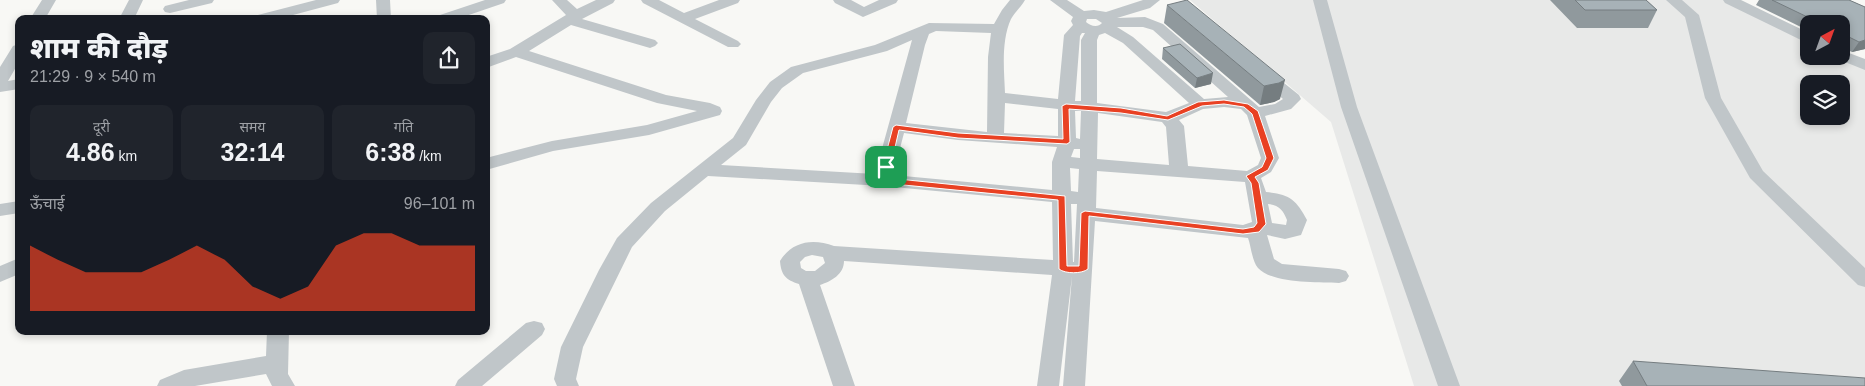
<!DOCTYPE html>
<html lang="hi">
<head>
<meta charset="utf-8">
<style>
	body { margin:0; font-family:Helvetica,"Noto Sans Devanagari",sans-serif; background:#20242c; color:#f1f3f6; height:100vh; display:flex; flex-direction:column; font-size:19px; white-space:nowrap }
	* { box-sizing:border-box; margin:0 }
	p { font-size:16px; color:#9ea1a6 }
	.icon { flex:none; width:28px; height:28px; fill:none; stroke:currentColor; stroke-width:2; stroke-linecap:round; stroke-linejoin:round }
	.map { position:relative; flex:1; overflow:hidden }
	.drawer { position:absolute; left:15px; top:15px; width:475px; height:320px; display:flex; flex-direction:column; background:#171b24; border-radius:10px; box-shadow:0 2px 8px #0003 }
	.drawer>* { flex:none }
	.needle { width:32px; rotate:41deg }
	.buttons { position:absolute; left:1800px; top:15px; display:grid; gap:10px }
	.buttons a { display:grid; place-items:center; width:50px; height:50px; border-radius:10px; background:#171b24; box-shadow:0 2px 8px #0003; font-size:25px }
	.pin { position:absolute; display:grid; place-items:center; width:42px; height:42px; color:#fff; margin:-21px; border-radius:10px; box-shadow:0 2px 8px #0006 }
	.round { display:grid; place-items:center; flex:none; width:52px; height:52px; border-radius:10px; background:#20242c }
	.head { display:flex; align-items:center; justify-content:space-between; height:85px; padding:0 15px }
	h1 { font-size:28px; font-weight:800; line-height:38px }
	.metrics { display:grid; grid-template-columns:repeat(3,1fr); gap:8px; height:85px; padding:5px 15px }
	.metrics div { display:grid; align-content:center; border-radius:10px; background:#20242c; text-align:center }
	.metrics b { font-size:25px; font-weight:800 }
	.metrics small { font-size:14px; font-weight:400 }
	.metrics p { font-size:14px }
	.chart { height:140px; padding:10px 15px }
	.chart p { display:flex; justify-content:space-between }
	.chart svg { width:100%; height:90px; margin-top:5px; fill:#e94123; opacity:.7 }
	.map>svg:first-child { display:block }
	.built { fill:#e8e9e8; fill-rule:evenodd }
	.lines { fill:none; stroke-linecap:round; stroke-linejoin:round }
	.minor { fill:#c0c6c9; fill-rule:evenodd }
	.wall { fill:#90999d }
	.shaded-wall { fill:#757d80 }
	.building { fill:#a7b2b7; stroke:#757d80 }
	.route { fill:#e94123; stroke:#fff; fill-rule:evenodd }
</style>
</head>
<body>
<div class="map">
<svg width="1865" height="386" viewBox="0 0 1865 386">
	<rect width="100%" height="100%" fill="#f8f8f5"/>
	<path class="built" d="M1190,0H1735L1809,37V56H1841L1865,66V386H1414L1331,122ZM1809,84H1841V116H1809Z"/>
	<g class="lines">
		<path class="minor" d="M42,0H56L45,19H30Z
			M129,0H143L134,19H119Z
			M189,0H214L212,3L170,13L165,12L163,9L165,6Z
			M316,0H340L338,3L278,19H252L254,16Z
			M376,0H390L391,19H377Z
			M485,0H506L504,3L457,19H435L437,16Z
			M552,0H567L577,9L596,0H615L613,3L582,19L655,40L658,43L655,46L650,48L571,25L529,51L666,95L710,103L720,107L722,111L720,115L649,135L553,151L486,170V158L552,141L647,125L697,111L657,103L516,57L486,68V57L510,49L566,15Z
			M641,0H659L684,13L719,0H740L738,3L695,19L738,41L741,44L738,47H728L643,3Z
			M833,0H851L864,7L879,0H898L896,3L863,17L835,3Z
			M1010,0H1025C1021,7 1015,12 1011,19C1001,41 1004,69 1005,93L1058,99L1064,35L1073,25L1071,21L1073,17L1050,0H1067L1084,11L1094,10L1106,12L1143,0H1160L1150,8L1117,18L1145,17L1163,24L1259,107L1275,104L1283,99L1257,77L1255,74L1257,71H1269L1299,95L1301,99L1291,109L1265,116L1279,158L1271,172L1261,178L1266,192C1289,194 1296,199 1307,220L1301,235L1285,239L1267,235L1274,259L1282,264L1339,269L1346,271L1349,276L1346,281L1339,283C1318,282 1273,284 1258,268C1252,261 1251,246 1248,238L1095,221L1085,386H1063L1072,276L1059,386H1037L1052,275L844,261C844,274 832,281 820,285L855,386H833L799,284C786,280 781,275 780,261C792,241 813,238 834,246L1053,260L1052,202L883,186L708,176L665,211L632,247L583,347L576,379L579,386H557L554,379L561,347L599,270L617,238L651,203L733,138L756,100L770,82L791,67L875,45L929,23L994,24L1002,10ZM1087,19H1096L1102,23C1098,28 1090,26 1086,22ZM1117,27H1143L1153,30L1228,97L1204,99L1133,37ZM936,31L991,33L988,57L987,132L906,123L925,45L929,34ZM1082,33H1085L1081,40V101H1075L1080,36ZM1105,33L1123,43L1189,103L1166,112L1097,103V40L1099,35ZM912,40L875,174L721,165L746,145L771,102L782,88L803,73L887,51ZM1005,103L1058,109V136L1004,133ZM1224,107L1241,109L1247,115L1261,158L1258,165L1247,171L1188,166L1184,126L1179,120L1203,109ZM1075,111H1081L1080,139L1076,138ZM1098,113L1162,122L1166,127L1169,165L1097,159ZM904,133L958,140L1057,147L1052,162V190L893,175ZM1074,149H1080V158L1071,157ZM1070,168L1079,169L1078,192L1071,191ZM1097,171L1245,182L1252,222L1243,225L1096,208ZM1071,204H1077L1074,262H1073ZM1268,204C1279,205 1283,210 1287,220L1286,225L1272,223ZM812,255L823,257L825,263L815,271H806L801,268L800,262L805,257Z
			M1313,0H1327L1357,107L1460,386H1438L1341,107Z
			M1666,0H1682L1699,15L1721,98L1763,171L1865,268V287L1858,285L1750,178L1705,98L1685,17Z
			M1723,0H1741L1809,33V44L1725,3Z
			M19,44V62L8,81L19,79V89L0,92V67L13,46Z
			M1841,50L1865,59V70L1835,58L1834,56H1841Z
			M19,201V213L0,216V204Z
			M19,258V274L0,282V266Z
			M534,321L542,323L545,329L542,335L482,386H455L458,380L526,323Z
			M267,331H289L288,374L295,386H272L266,374L195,386H157L160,380L184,370L266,356Z"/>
	</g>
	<path class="wall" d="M1550,0H1646L1657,10L1648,28H1577Z
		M1759,0H1849L1865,7V49L1852,52L1841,47V24H1809V31L1756,5Z
		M1167,5L1280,99L1274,102L1260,105L1164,23Z
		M1163,48L1211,84L1195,88L1162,59Z
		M1633,361L1865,386H1622L1619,381Z"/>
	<path class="shaded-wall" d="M1865,40V49L1852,52L1859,42Z
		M1213,73L1211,84L1195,88L1197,78Z
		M1285,80L1280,99L1274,102L1260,105L1264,86Z"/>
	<path class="building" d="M1187,0L1285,80L1279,83L1264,86L1167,5Z
		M1575,0H1646L1657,10H1585Z
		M1772,0H1849L1865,7V40L1859,42L1841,33V24H1822Z
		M1180,44L1213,73L1197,78L1163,48Z
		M1633,361L1865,378V386H1647Z"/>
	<path class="route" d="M1224,100L1248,104L1258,111L1274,158L1268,170L1255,177L1259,183L1266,224L1259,232L1243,234L1089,216L1088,269C1082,274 1065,274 1059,269L1058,200L883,183L879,180L893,127L896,125L958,133L1063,139L1062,106L1066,104L1121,108L1167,116L1198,102ZM1224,104L1244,107L1252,114L1266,158L1262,167L1246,176L1251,183L1257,223L1254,227L1243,229L1085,211L1081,213L1079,266H1067L1065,196L888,178L899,130L958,138L1067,144L1070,142L1069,109L1121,113L1168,120L1202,106Z"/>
</svg>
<div class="buttons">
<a><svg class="needle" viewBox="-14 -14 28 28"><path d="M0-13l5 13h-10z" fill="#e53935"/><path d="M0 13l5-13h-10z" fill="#9ea1a6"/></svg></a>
<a><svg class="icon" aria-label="layers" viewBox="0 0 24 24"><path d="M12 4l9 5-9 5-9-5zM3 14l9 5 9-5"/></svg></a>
</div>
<div class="pin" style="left:886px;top:167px;background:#1e9e55"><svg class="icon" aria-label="arrive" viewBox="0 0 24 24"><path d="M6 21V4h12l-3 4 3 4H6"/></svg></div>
<section class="drawer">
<div class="head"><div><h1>शाम की दौड़</h1><p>21:29 · 9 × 540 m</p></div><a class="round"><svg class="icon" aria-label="share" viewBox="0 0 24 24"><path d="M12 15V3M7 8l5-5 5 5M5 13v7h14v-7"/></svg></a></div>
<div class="metrics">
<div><p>दूरी</p><b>4.86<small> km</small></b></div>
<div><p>समय</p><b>32:14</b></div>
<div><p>गति</p><b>6:38<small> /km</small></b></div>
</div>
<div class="chart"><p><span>ऊँचाई</span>96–101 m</p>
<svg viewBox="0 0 160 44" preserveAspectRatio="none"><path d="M0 44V12L10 19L20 25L30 25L40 25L50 19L60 12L70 19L80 32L90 38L100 32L110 12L120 6L130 6L140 12L150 12L160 12V44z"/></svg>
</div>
</section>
</div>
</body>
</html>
